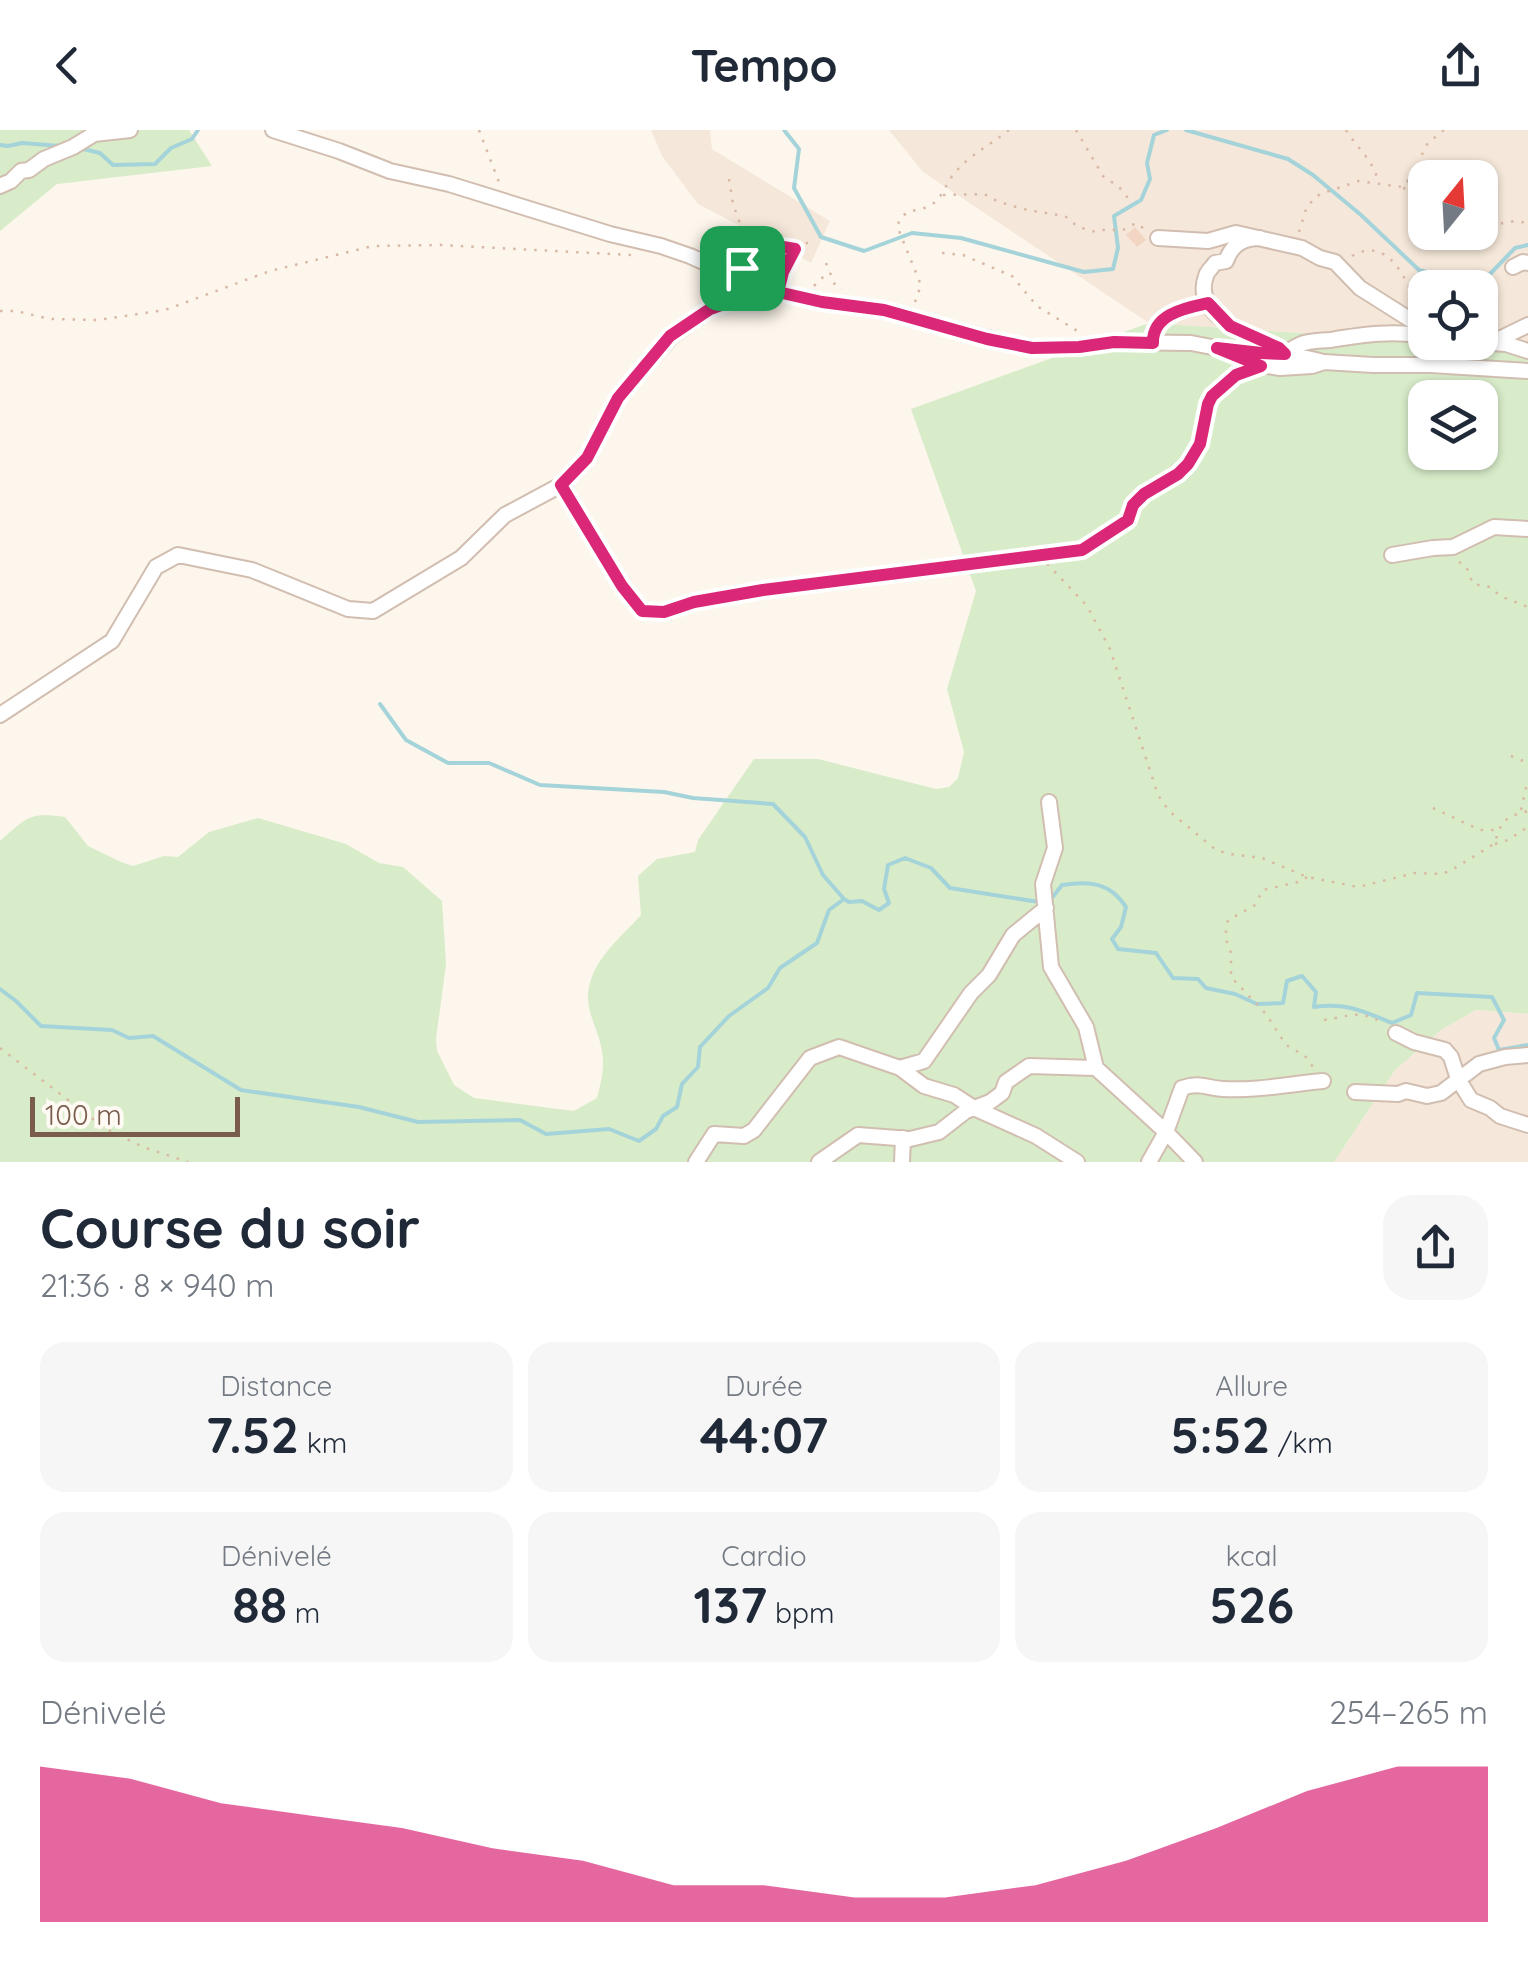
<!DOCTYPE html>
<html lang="fr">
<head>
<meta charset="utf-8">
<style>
	body { margin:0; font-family:Quicksand,sans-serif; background:#f6f6f7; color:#1f2937; height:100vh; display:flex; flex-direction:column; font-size:38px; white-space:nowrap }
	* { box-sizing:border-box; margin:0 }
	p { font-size:32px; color:#747a83 }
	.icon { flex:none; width:55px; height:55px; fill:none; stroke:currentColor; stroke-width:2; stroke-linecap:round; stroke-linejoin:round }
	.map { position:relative; height:1032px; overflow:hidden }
	.side { display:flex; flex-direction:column; background:#fff; flex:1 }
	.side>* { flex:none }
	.needle { width:65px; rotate:18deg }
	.buttons { position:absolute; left:1408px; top:30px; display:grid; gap:20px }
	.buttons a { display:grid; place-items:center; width:90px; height:90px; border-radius:20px; background:#fff; box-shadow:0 2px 8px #0004; font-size:50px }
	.scale { position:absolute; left:30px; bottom:25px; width:210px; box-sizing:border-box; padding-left:10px; border:5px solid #7a5c4d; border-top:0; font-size:28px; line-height:35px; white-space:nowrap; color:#7a5c4d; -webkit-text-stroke:8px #fffaf3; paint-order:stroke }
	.pin { position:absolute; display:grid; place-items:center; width:85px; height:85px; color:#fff; margin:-42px; border-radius:20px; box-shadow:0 5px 15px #0006 }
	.round { display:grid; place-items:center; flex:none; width:105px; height:105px; border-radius:30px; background:#f6f6f7 }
	.summary { display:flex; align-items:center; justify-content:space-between; height:170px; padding:0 40px }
	h1 { font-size:55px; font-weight:700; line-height:75px }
	.figures { display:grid; grid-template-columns:repeat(3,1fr); gap:15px; height:170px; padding:10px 40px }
	.figures div { display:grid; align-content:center; border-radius:25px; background:#f6f6f7; text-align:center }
	.figures b { font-size:50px; font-weight:700 }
	.figures small { font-size:28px; font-weight:400 }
	.figures p { font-size:28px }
	.chart { height:280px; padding:20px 40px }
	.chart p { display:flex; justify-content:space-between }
	.chart svg { width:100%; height:180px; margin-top:10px; fill:#db2777; opacity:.7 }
	header { display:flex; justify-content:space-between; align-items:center; height:130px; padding:0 40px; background:#fff; font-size:45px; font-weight:700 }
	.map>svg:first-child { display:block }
	.residential { fill:#f5e8da; fill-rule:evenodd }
	.green { fill:#d8ecc9; fill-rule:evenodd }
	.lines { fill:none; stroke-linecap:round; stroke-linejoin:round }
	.stream { stroke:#a5d3da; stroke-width:4 }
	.building { fill:#f3d5c3 }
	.street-casing { stroke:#d1beb0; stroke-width:18 }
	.path { stroke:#d9b8a5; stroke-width:2.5; stroke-dasharray:2.5 8; stroke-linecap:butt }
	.street { stroke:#fff; stroke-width:14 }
	.route-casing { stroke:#fff; stroke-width:20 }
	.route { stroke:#db2777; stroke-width:12 }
</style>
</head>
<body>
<header><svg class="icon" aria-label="back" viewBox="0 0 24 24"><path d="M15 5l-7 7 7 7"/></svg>Tempo<svg class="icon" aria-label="share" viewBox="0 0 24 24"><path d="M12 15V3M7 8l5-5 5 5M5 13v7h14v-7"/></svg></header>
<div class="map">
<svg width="1528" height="1032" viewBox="0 0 1528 1032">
	<rect width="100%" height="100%" fill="#fdf6ec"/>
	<path class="residential" d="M651,0H710L712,19L830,91L811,133L698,74L662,26Z
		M889,0H1528V217L1454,213L1480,212V158H1425V211L1149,193L923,42ZM1425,48H1480V102H1425Z
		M1476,880L1528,884V1032H1334L1395,940L1441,900Z"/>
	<path class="green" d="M0,0H189L212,36L57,54L0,101Z
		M1149,193L1425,211V212L1528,217V884L1476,880L1441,900L1395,940L1334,1032H0V711C27,688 28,682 65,687L88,716L121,732L133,736L164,726L178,727L209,702L258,688L346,714L379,733L403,737L442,771L446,834L436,909L437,921L454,955L474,968L574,981L597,968C601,952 605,938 602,922C599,898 582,878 590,853C597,826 623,805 641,785L638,746L657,729L695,722L698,710L754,629H818L936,659L949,657L958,648L964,622L947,559L976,461L911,279ZM1425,268H1480V322H1425Z"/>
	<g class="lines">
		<path class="stream" d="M784,0L799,19L794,58L821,107L864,121L912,103L961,108L1084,142L1113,139L1118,118L1114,86L1141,70L1150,49L1147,33L1154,5L1167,0
			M1186,0L1288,29L1313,45L1361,85L1419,140L1463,151L1490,144L1515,118L1528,115
			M0,15L8,16L22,13L60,16
			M79,18L100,23L113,35L155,34L171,18L192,9L198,0
			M380,574L406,610L448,633H489L540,655L664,662L693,668L773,674L805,707L823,745L844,769L849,772L862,771L879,780L889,773L884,759L888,735L905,728L931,738L950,758L1039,772
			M1048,773L1062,755C1089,751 1110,752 1126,777L1121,797L1112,809L1118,819L1156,823L1173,848L1198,849L1206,858L1235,864L1257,874L1283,873L1287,851L1302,846L1316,862L1314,877C1345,872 1363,881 1392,893L1411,885L1417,863L1492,867L1504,890L1494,908L1499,920L1528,915
			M0,859L16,871L41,896L112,900L129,908L153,906L241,960L359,977L418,992L520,990L546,1004L609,999L639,1011L656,999L663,986L677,977L682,954L698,937L700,917L729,886L768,858L780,838L817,813L829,780L844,769"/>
	</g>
	<path class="building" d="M1135,97L1146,110L1137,117L1126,105Z"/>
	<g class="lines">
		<g class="street-casing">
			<path id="street" d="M273,0L339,21L390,41L449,54L610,104L661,116L690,126L740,148L778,162L822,172L883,180L1010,214L1032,217H1079L1113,212L1191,213L1217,218L1261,235L1280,238L1312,236L1324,232L1373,235H1431L1528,241
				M0,56L11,51L21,41L29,40L44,29L73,17L94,4L130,0
				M1158,108L1208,111L1236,103L1302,118L1320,128L1335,132L1360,158L1425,199
				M1260,108C1244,108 1232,114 1226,131L1215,133C1212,138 1207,141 1206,146C1191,187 1251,205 1279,218L1285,223C1286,223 1298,215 1299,215C1309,210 1319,211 1330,210C1362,205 1393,200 1425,206
				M1513,137L1523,132L1528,133
				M1476,212L1506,214L1528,221
				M1493,212L1528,195
				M1243,221L1285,223L1320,231
				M1392,425L1433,418L1453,417L1494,397L1528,399
				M0,585L112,511L156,437L178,425L252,440L348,479L373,481L461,428L505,385L561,355L587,328L618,268L671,207L711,179L767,158
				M1396,903L1414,912L1445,920L1451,927L1458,949L1471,970L1490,978L1500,986L1528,995
				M900,938L924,931L971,863L989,845L1013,805L1046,778
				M1096,938L1166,1002L1149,1032
				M1355,962L1398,964L1406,961L1427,966L1441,963L1479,934L1505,927L1528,925
				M696,1032L714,1004L744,1006L754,1000L810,928L839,917L900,938L924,956L954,965L974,978L1036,1006L1077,1032
				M819,1032L858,1005L910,1009L939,1002L966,981L990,972L1002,963L1006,952L1029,936L1096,938L1086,897L1051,837L1043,754L1055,718L1049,672
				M902,1032L903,1008
				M1195,1032L1166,1002L1182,958C1200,952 1206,958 1223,959C1256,961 1290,954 1323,951"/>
		</g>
		<path class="path" d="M479,0L500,55
			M1076,0L1103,46L1119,57L1132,73
			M1346,0C1357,18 1375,32 1378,52
			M729,49L733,74L742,99V134
			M1403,58L1414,61L1425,70
			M943,65L984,64L999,72L1027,80L1065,86L1078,97L1096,102L1107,99L1121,101L1136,93L1146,100
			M1480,97L1515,91L1528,93
			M1299,102L1307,76L1320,64L1359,51L1402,57L1416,42L1424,19L1428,13L1444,0
			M942,123L963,125L1012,146L1037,176L1079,202
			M1352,126C1388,105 1406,149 1417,175
			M732,129H742L777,117L795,119
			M826,133L835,155L842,159
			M782,146L795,119L813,110
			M814,156L829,141
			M915,172L921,155L897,96C906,76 913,84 929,76C942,70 945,55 953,45C970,24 989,16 1009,0
			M0,181H16L50,189L98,190L165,180L270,141L373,116L440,115L631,125
			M1157,198L1169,184L1191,177
			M568,367L622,456L642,481L663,483L693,472L763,460L1082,420L1128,390C1135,357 1170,357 1188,333C1216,295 1191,272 1241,243
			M1040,426L1087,476L1110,519L1158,665L1169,681L1216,720L1230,724L1262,728L1307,747L1358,757L1415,743L1441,744L1450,741L1494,714L1502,693L1511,686L1528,681
			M1459,432L1466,436L1473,454L1490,457L1500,466L1528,477
			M1511,626L1528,633
			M1433,678L1480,700H1497
			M1521,680L1528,649
			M1495,714L1508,710L1528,697
			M1307,747L1302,751L1263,760L1254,776L1228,790L1225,807L1231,823V847L1266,884L1286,915L1305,926L1313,937
			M1324,890C1353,886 1355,879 1384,893
			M0,918L106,999L143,1017L188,1032"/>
		<use href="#street" class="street"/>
	</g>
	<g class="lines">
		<g class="route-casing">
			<path id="route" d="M777,116L795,119L783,142L778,162L822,172L884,180L987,209L1032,218L1079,217L1114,212L1153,213C1152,184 1185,178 1208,173L1230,196L1279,218L1285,224L1261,223L1217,218L1261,236L1236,245L1212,266L1208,274L1200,314L1188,334L1178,344L1144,364L1133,375L1128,390L1082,420L763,460L694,472L664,482L642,481L622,456L561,355L587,328L618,268L670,206L710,179L767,158L746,150L742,128Z"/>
		</g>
		<use href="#route" class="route"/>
	</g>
</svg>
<div class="buttons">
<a><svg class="needle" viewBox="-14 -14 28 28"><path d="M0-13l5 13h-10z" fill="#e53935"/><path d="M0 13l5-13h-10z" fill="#747a83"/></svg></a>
<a><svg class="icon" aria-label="locate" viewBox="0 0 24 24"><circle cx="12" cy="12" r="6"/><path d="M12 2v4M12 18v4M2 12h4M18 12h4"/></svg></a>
<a><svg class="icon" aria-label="layers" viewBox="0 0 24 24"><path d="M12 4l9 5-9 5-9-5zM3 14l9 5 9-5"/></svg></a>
</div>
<div class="scale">100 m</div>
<div class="pin" style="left:742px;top:138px;background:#1e9e55"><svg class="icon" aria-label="arrive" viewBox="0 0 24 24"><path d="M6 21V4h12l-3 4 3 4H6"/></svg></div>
</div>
<section class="side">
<div class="summary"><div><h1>Course du soir</h1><p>21:36 · 8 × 940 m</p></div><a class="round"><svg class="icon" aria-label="share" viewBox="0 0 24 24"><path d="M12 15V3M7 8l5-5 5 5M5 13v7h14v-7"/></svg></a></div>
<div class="figures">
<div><p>Distance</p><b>7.52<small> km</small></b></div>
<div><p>Durée</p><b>44:07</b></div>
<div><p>Allure</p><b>5:52<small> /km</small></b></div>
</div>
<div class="figures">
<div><p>Dénivelé</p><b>88<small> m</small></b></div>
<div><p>Cardio</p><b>137<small> bpm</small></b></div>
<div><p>kcal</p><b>526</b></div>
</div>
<div class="chart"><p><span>Dénivelé</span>254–265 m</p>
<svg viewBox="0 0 160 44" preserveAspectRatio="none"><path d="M0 44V6L10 9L20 15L30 18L40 21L50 26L60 29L70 35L80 35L90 38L100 38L110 35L120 29L130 21L140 12L150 6L160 6V44z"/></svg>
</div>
</section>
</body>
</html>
